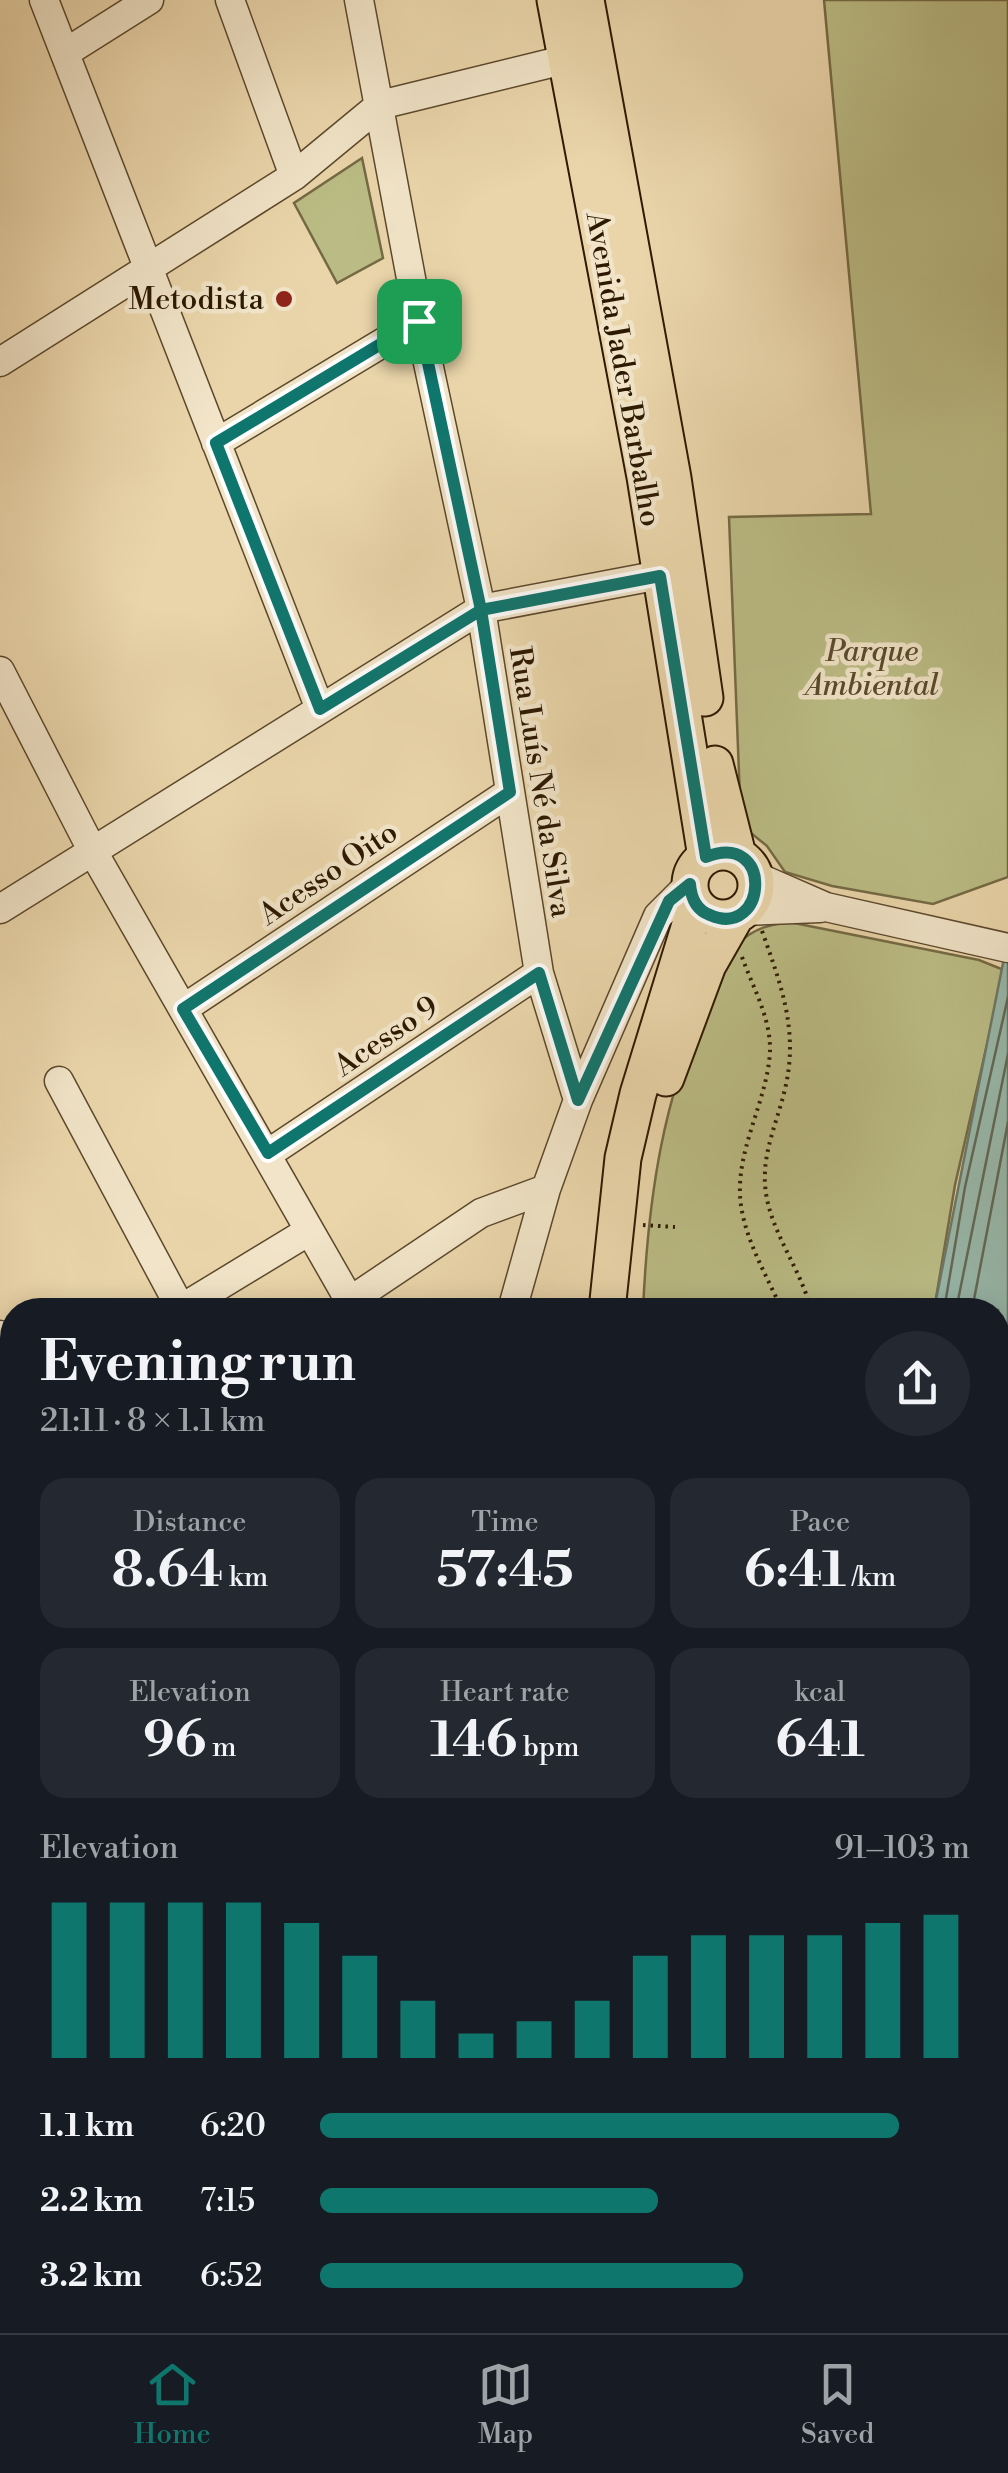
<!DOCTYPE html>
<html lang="en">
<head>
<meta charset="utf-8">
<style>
	body { margin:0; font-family:"Libre Bodoni",serif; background:#242831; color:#f1f3f6; height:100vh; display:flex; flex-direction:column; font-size:38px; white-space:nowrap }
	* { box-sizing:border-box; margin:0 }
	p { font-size:32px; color:#9ea1a6 }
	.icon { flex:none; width:55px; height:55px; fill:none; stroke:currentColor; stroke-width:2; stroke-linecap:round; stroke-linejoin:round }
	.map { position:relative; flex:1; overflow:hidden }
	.drawer { position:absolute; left:0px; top:1298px; width:1010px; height:1038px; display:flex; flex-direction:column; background:#171b24; border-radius:40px 40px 0 0; box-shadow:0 5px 25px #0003 }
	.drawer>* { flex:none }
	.pin { position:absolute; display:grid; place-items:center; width:85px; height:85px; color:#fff; margin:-42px; border-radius:20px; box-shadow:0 5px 15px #0006 }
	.round { display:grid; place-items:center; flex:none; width:105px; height:105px; border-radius:52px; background:#242831 }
	.summary { display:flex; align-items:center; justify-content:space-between; height:170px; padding:0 40px }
	h1 { font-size:55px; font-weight:800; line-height:75px }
	.stats { display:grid; grid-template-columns:repeat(3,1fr); gap:15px; height:170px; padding:10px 40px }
	.stats div { display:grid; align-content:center; border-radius:25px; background:#242831; text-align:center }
	.stats b { font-size:50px; font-weight:800 }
	.stats small { font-size:28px; font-weight:400 }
	.stats p { font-size:28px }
	.chart { height:280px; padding:20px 40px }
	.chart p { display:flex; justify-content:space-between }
	.chart svg { width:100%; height:180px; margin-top:10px; stroke:#0f766e; stroke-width:6 }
	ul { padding:0 40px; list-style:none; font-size:32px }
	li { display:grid; grid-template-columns:160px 120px 1fr; align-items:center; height:75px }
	li i { height:25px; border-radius:12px; background:#0f766e }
	.tabs { display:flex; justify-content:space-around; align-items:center; height:140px; border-top:2px solid #363941; background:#171b24; font-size:28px; color:#9ea1a6 }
	.tabs a { display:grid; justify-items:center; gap:5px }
	.tabs .current { color:#0f766e }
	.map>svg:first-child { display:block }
	.green { fill:#bbbc85; stroke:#746a44; stroke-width:2.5 }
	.water { fill:#98b8ab; stroke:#6d7867; stroke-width:2.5 }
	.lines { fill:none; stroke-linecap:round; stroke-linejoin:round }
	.shore { stroke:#626856; stroke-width:2.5 }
	.minor-casing { stroke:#5c482c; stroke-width:31 }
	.major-casing { stroke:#2d1902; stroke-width:39 }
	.path { stroke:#2d1902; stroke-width:4; stroke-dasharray:2.5 5; stroke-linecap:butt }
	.minor { stroke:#f1e4c8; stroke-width:28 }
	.major { stroke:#ead5aa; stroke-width:35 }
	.route-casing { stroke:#fff; stroke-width:20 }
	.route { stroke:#0f766e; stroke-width:12 }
	.poi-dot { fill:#8f2418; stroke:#f1e4c8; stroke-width:4 }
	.labels { text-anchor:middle; stroke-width:9; stroke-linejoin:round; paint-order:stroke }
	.poi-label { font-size:30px; fill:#2d1902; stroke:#f1e4c8; text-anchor:end }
	.street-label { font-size:30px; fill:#2d1902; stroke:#f1e4c8 }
	.park-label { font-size:30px; font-style:italic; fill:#584a29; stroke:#f1e4c8 }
</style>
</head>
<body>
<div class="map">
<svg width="1008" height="2333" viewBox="0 0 1008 2333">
	<rect width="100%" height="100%" fill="#ead5aa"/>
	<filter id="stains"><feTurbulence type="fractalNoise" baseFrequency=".002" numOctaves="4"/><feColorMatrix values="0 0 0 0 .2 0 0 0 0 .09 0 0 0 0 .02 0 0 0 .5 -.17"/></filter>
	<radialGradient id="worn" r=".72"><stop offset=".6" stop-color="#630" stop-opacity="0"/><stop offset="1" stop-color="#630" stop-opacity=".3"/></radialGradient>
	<path class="green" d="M824,0H1008V877L933,904L832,886L785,872L767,846L741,825L729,517L871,514Z
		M362,158L383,258L337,283L294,203Z
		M789,922L979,960L1004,970L955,1185L934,1310H643C648,1198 663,1090 714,989C722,974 728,953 740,942C755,928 769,925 789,922Z
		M1008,1970V2333H876L881,2323L998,2322V1996Z
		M203,2323L575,2322V2323L571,2333H202Z"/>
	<path class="water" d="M1008,938V1970L998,1995V1310H934Z
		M575,2323V2322L881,2323L876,2333H571Z"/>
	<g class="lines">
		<path class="shore" d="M944,1310L965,1187L1008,997
			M956,1310L1008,1054
			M972,1310L1008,1122"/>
		<g class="minor-casing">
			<path id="minor" d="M44,0L320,709
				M230,0L294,176
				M359,0L419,321L481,609L539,973L578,1100
				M65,53L149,0
				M0,362L294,176L380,105L584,55
				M216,443L419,321
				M0,671L92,850L355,1310
				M755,876L826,907L1008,948
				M0,909L481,609L660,575L680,567
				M745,911L820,908
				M183,1009L510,792
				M59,1081L181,1309
				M269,1153L539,973
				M350,1301L481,1213L546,1189
				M179,1310L309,1231
				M512,1310L546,1189L578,1100L658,916L690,884
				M0,1335L12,1354
				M0,1419L12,1411
				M0,1657L12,1684
				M0,1763L12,1756
				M0,2013L12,2032"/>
		</g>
		<g class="major-casing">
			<path id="major" d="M555,0L645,477L706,857
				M586,0L673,478L705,698
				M715,764L738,855
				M690 885a33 33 0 1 1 66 0a33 33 0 1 1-66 0Z
				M666,1078L708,965L736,916
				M607,1310L623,1158L638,1094L696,905
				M170,2333L171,2322"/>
		</g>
		<path class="path" d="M762,931C781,985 799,1031 785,1089C779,1115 766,1145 765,1172C762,1223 799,1262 811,1310
			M742,957C753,988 771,1018 770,1052C767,1101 738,1145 740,1195C742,1235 766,1274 782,1310
			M643,1225L675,1227
			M998,2026L1008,2029
			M998,2267L1008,2254
			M423,2333L429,2322
			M449,2333L454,2322
			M962,2333L966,2322"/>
		<use href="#minor" class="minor"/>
		<use href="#major" class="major"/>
	</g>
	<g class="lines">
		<g class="route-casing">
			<path id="route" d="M419,321L481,610L510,792L183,1009L268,1153L539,973L578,1100L669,901L690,884C691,897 696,910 710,915C767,940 775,830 706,857L660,576L481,610L320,709L216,443L419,321"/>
		</g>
		<use href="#route" class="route"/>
	</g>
	<circle class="poi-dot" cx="284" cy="299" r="10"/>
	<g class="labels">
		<g class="poi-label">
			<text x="264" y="309">Metodista</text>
		</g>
		<g class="street-label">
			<text transform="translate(624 369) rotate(80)" y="10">Avenida Jader Barbalho</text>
			<text transform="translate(541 782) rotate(81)" y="10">Rua Luís Né da Silva</text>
			<text transform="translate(328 873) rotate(-34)" y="10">Acesso Oito</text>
			<text transform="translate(386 1036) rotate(-34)" y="10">Acesso 9</text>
		</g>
		<g class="park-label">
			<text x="872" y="661">Parque<tspan x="872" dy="34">Ambiental</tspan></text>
		</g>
	</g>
	<rect width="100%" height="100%" filter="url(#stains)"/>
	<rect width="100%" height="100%" fill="url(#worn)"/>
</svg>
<div class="pin" style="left:419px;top:321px;background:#1e9e55"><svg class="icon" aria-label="arrive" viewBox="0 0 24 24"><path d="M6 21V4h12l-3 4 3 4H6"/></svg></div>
<section class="drawer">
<div class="summary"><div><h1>Evening run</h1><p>21:11 · 8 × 1.1 km</p></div><a class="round"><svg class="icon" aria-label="share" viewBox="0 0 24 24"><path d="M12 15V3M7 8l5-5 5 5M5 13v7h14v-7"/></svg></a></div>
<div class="stats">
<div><p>Distance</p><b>8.64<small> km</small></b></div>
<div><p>Time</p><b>57:45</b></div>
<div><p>Pace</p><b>6:41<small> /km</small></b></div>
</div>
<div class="stats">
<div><p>Elevation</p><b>96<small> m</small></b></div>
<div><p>Heart rate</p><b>146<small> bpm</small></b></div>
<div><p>kcal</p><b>641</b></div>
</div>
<div class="chart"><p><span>Elevation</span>91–103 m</p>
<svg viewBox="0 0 160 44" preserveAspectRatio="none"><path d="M5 44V6M15 44V6M25 44V6M35 44V6M45 44V11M55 44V19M65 44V30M75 44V38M85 44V35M95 44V30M105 44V19M115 44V14M125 44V14M135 44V14M145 44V11M155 44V9"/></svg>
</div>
<ul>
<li><b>1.1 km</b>6:20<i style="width:89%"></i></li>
<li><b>2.2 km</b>7:15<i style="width:52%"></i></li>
<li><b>3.2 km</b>6:52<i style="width:65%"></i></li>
</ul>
</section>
</div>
<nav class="tabs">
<a class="current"><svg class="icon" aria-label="home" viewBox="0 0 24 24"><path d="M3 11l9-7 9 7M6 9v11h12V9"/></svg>Home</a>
<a><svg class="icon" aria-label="map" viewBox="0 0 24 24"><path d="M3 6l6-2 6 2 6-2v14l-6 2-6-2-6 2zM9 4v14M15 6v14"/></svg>Map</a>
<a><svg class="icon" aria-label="saved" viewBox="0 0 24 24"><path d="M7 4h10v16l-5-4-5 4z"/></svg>Saved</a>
</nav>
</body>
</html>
